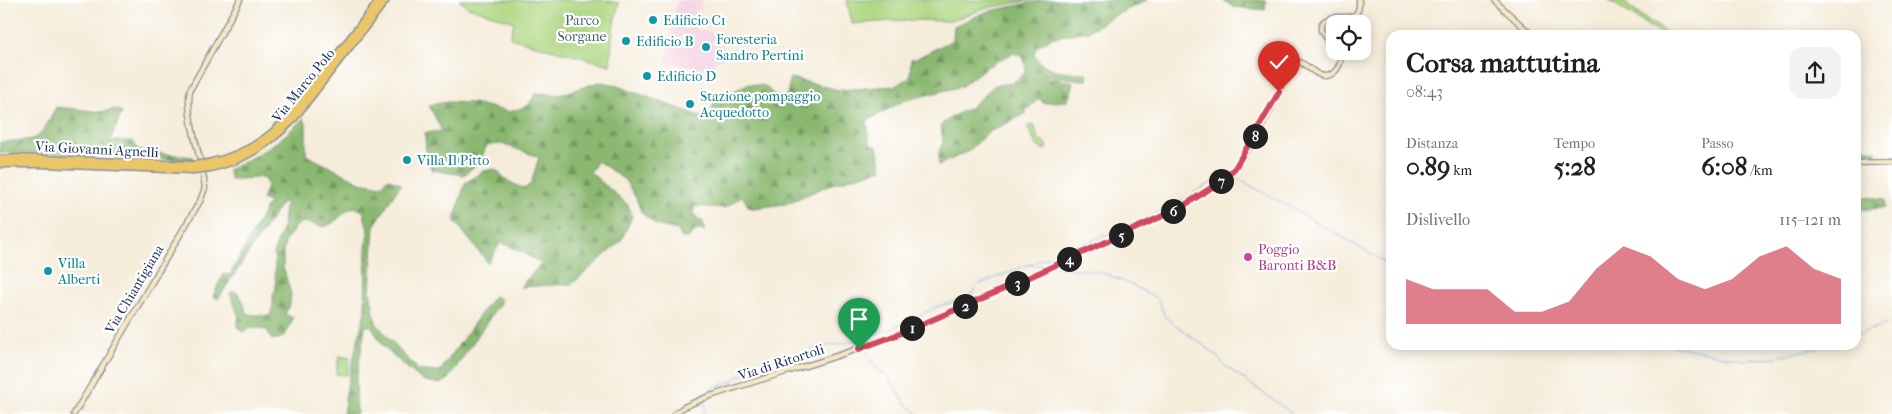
<!DOCTYPE html>
<html lang="it">
<head>
<meta charset="utf-8">
<style>
	body { margin:0; font-family:"IM FELL French Canon",serif; background:#f2f2f2; color:#202124; height:100vh; display:flex; flex-direction:column; font-size:19px; white-space:nowrap }
	* { box-sizing:border-box; margin:0 }
	p { font-size:16px; color:#757577 }
	.icon { flex:none; width:28px; height:28px; fill:none; stroke:currentColor; stroke-width:2; stroke-linecap:round; stroke-linejoin:round }
	.map { position:relative; flex:1; overflow:hidden }
	.side { position:absolute; left:1386px; top:30px; width:475px; height:320px; display:flex; flex-direction:column; background:#fff; border-radius:15px; box-shadow:0 2px 12px #0003 }
	.side>* { flex:none }
	.buttons { position:absolute; left:1326px; top:15px; display:grid; gap:10px }
	.buttons a { display:grid; place-items:center; width:45px; height:45px; border-radius:10px; background:#fff; box-shadow:0 2px 12px #0003; font-size:25px }
	.pin { position:absolute; display:grid; place-items:center; width:42px; height:42px; color:#fff; margin:-51px -21px; border-radius:50% 50% 50% 0; rotate:-45deg; box-shadow:0 0 5px #0007 }
	.pin .icon { rotate:45deg }
	.km { position:absolute; width:25px; height:25px; margin:-12px; border-radius:50%; background:#222; color:#fff; font-size:14px; line-height:25px; text-align:center }
	.round { display:grid; place-items:center; flex:none; width:52px; height:52px; border-radius:15px; background:#f2f2f2 }
	.head { display:flex; align-items:center; justify-content:space-between; height:85px; padding:0 20px }
	h1 { font-size:28px; font-weight:700; line-height:38px }
	.metrics { display:grid; grid-template-columns:repeat(3,1fr); gap:8px; height:85px; padding:5px 20px }
	.metrics div { display:grid; align-content:center }
	.metrics b { font-size:25px; font-weight:700 }
	.metrics small { font-size:14px; font-weight:400 }
	.metrics p { font-size:14px }
	.chart { height:140px; padding:10px 20px }
	.chart p { display:flex; justify-content:space-between }
	.chart svg { width:100%; height:90px; margin-top:5px; fill:#d1495b; opacity:.7 }
	.map>svg:first-child { display:block }
	.built { fill:#f3cfdf }
	.green { fill:#afd782; stroke:#658370 }
	.forest { fill:url(#forest-firs); stroke:#537467 }
	.lines { fill:none; stroke-linecap:round; stroke-linejoin:round }
	.stream { stroke:#6fa6de; stroke-width:1 }
	.secondary-casing { stroke:#888e9c; stroke-width:7 }
	.highway-casing { stroke:#888e9c; stroke-width:9 }
	.secondary { stroke:#f7e8c3; stroke-width:4.5 }
	.highway { stroke:#ebc669; stroke-width:6 }
	.highway-bridge-casing { stroke:#888e9c; stroke-width:9; stroke-linecap:butt }
	.highway-bridge { stroke:#ebc669; stroke-width:6 }
	.route-casing { stroke:#fff; stroke-width:10 }
	.route { stroke:#d1495b; stroke-width:6 }
	.culture-dot { fill:#0f9aa8; stroke:#fff; stroke-width:2 }
	.hotel-dot { fill:#d1479c; stroke:#fff; stroke-width:2 }
	.labels { text-anchor:middle; stroke-width:4.5; stroke-linejoin:round; paint-order:stroke }
	.park-label { font-size:14px; fill:#476169; stroke:#fff }
	.culture-label { font-size:14px; fill:#0d838f; stroke:#fff; text-anchor:start }
	.street-label { font-size:14px; fill:#1b2f5e; stroke:#fff }
	.hotel-label { font-size:14px; fill:#b23c85; stroke:#fff; text-anchor:start }
</style>
</head>
<body>
<div class="map">
<svg width="1892" height="414" viewBox="0 0 1892 414">
	<defs>
		<pattern id="forest-firs" width="22" height="20" patternUnits="userSpaceOnUse" patternTransform="scale(1.25)"><rect width="22" height="20" fill="#8bb870"/><path d="M5 1l3.5 6h-7zM16 11l3.5 6h-7z" fill="#71965f"/></pattern>
	</defs>
	<rect width="100%" height="100%" fill="#fff"/>
	<filter id="ink" filterUnits="userSpaceOnUse"><feTurbulence type="fractalNoise" baseFrequency=".02" numOctaves="2"/><feDisplacementMap in="SourceGraphic" scale="10" xChannelSelector="R" yChannelSelector="G"/><feConvolveMatrix kernelMatrix="1 2 1 2 8 2 1 2 1" color-interpolation-filters="sRGB"/></filter>
	<filter id="wash" filterUnits="userSpaceOnUse"><feTurbulence type="fractalNoise" baseFrequency=".0096" numOctaves="4" result="noise"/><feDisplacementMap in="SourceGraphic" scale="20" xChannelSelector="R" yChannelSelector="G"/><feGaussianBlur stdDeviation="1.12" result="paint"/><feColorMatrix in="noise" values="0 0 0 0 0 0 0 0 0 0 0 0 0 0 0 0 0 1.4 0 .05"/><feComposite in="paint" operator="in"/></filter>
	<g filter="url(#wash)">
		<rect width="100%" height="100%" fill="#f5ecd9"/>
		<path class="built" d="M677,0H702L701,10H695L696,29L723,35V60H715L714,69L699,68L666,62Z"/>
		<path class="green" d="M459,0H604L619,3L613,29L610,65L510,38L514,22L468,7Z
			M847,0H1032L986,8L950,21L907,20L852,24Z
			M1609,0H1621L1636,12L1664,31L1665,35H1662Z
			M1030,125L1035,126C1036,134 1037,139 1045,142L1048,147L1044,150C1033,146 1033,136 1027,127Z
			M339,356L350,358L347,375L336,374Z"/>
		<path class="forest" d="M1043,0H1147L1114,16L1088,31L1054,37L1037,46L1034,54C1042,72 1070,72 1086,73L1088,75L1087,80C1082,81 1050,75 1042,74L1050,78L1073,82L1071,93L1067,101C1059,101 1051,103 1043,103L1041,99H1038L1025,111L1027,113L987,133L969,151L939,165V151L943,143L941,125L953,116L970,108L995,85C1014,83 1012,85 1026,71L1025,62L1020,55L1013,53L986,67L962,86L903,101L867,121L870,144L877,147L882,169L834,183L785,204L753,208L749,207L742,196L725,208L694,206V215L703,222L705,230L694,231L690,237L682,238L678,230L656,225L642,213L636,198L625,180L598,161L590,172L628,205L632,217L621,241L572,284L520,287L542,263L501,242L488,263L454,220L465,183L484,171L495,169L508,181L524,189L531,184L539,157L503,144L487,145L480,161L464,175L432,170L429,165L436,158L426,153L425,133L442,131L429,105L448,102L473,103L509,112L528,106L536,93L559,95L599,82L612,84L710,120L715,96L735,91L747,84L765,86L776,97L787,96L790,78L839,90L894,86L910,78L911,59L917,58L953,40L954,26L986,12Z
			M1223,0H1266L1265,10L1233,7Z
			M56,107L102,112L115,109L122,112L110,141H133L137,149L148,152L193,157L194,161L44,153H0V142C40,139 38,143 56,107Z
			M303,118L306,123V155L360,182L381,186L388,178L401,184L374,226L370,291L376,323L400,351L419,370L435,372L441,370L492,298L495,296L500,299V303L448,379L440,384L422,380L399,361L383,346L371,325L365,327L356,381L357,414H343L347,386L365,311L366,250L368,229L363,211L355,207C342,210 339,222 326,226C318,228 310,220 299,223L285,241L283,252V267L291,294L290,304L285,314L293,318C288,330 286,341 271,339L268,331C258,326 252,327 242,332L239,329L237,323L239,317L230,293L235,291C243,296 244,306 247,314L270,316L273,306V294L276,289L274,251L283,227L285,202L283,201L218,299L213,296L223,274L230,275L269,202L262,199L268,185L262,177L231,180L228,170C258,155 280,143 303,118Z
			M1856,141L1864,148L1876,151V156H1858L1856,154Z
			M1856,196L1885,199V208L1856,210Z"/>
		<g class="lines">
			<path class="stream" d="M1230,176L1236,178L1283,203L1383,261L1391,263
				M1027,265L1133,225L1169,208L1223,176
				M1056,267L1100,272L1132,285L1158,299L1165,317L1215,354L1224,365L1293,414
				M1856,335L1892,322
				M861,341L876,368L888,376L906,404L918,414
				M1670,345L1744,360L1777,357L1829,345
				M704,397V394L713,388L731,382L739,376L766,369L806,354L815,348L861,340L905,323L936,307L956,301L965,299L973,293L978,285L1015,270L1027,265L1046,266
				M703,414L706,408L704,401"/>
		</g>
	</g>
	<g filter="url(#ink)">
		<g class="lines">
			<g class="secondary-casing">
				<path id="secondary" d="M1494,0L1532,35
					M1335,46C1326,40 1311,25 1330,18C1342,14 1361,24 1359,0
					M200,159C195,140 186,109 190,90L240,0
					M1856,163L1892,162
					M74,414L200,201L205,188L203,173
					M674,414L684,407L702,399C767,376 834,360 898,334C965,308 1029,277 1094,247C1130,230 1167,216 1202,194C1210,188 1220,183 1227,176C1243,162 1269,114 1278,94C1282,86 1282,75 1287,68C1299,52 1310,72 1320,75C1334,80 1344,63 1340,51"/>
			</g>
			<g class="highway-casing">
				<path id="highway" d="M0,159L20,158L194,165
					M208,163C241,156 268,141 290,115L380,0
					M0,164H42L193,170
					M210,168C243,161 268,145 292,121L386,0"/>
			</g>
			<use href="#secondary" class="secondary"/>
			<use href="#highway" class="highway"/>
			<g class="highway-bridge-casing">
				<path id="highway-bridge" d="M194,165L208,163
					M193,170L210,168"/>
			</g>
			<use href="#highway-bridge" class="highway-bridge"/>
		</g>
	</g>
	<g class="lines" filter="url(#ink)">
		<g class="route-casing">
			<path id="route" d="M859,349L899,334L997,292L1180,208L1220,182L1235,168L1279,92"/>
		</g>
		<use href="#route" class="route"/>
	</g>
	<g class="culture-dot">
		<circle cx="653" cy="20" r="5"/>
		<circle cx="626" cy="41" r="5"/>
		<circle cx="706" cy="47" r="5"/>
		<circle cx="647" cy="76" r="5"/>
		<circle cx="690" cy="104" r="5"/>
		<circle cx="407" cy="160" r="5"/>
		<circle cx="48" cy="271" r="5"/>
	</g>
	<circle class="hotel-dot" cx="1248" cy="257" r="5"/>
	<g class="labels">
		<g class="park-label">
			<text x="582" y="25">Parco<tspan x="582" dy="16">Sorgane</tspan></text>
		</g>
		<g class="culture-label">
			<text x="663" y="25">Edificio C1</text>
			<text x="716" y="44">Foresteria<tspan x="716" dy="16">Sandro Pertini</tspan></text>
			<text x="636" y="46">Edificio B</text>
			<text x="657" y="81">Edificio D</text>
			<text x="700" y="101">Stazione pompaggio<tspan x="700" dy="16">Acquedotto</tspan></text>
			<text x="417" y="165">Villa Il Pitto</text>
			<text x="58" y="268">Villa<tspan x="58" dy="16">Alberti</tspan></text>
		</g>
		<g class="street-label">
			<text transform="translate(303 85) rotate(-51)" y="5">Via Marco Polo</text>
			<text transform="translate(97 149) rotate(3)" y="5">Via Giovanni Agnelli</text>
			<text transform="translate(134 289) rotate(-59)" y="5">Via Chiantigiana</text>
			<text transform="translate(781 362) rotate(-18)" y="5">Via di Ritortoli</text>
		</g>
		<g class="hotel-label">
			<text x="1258" y="254">Poggio<tspan x="1258" dy="16">Baronti B&amp;B</tspan></text>
		</g>
	</g>
</svg>
<div class="buttons">
<a><svg class="icon" aria-label="locate" viewBox="0 0 24 24"><circle cx="12" cy="12" r="6"/><path d="M12 2v4M12 18v4M2 12h4M18 12h4"/></svg></a>
</div>
<div class="pin" style="left:859px;top:349px;background:#1e9e55"><svg class="icon" aria-label="arrive" viewBox="0 0 24 24"><path d="M6 21V4h12l-3 4 3 4H6"/></svg></div>
<div class="pin" style="left:1279px;top:92px;background:#d93025"><svg class="icon" aria-label="check" viewBox="0 0 24 24"><path d="M5 12l5 5 9-10"/></svg></div>
<b class="km" style="left:912px;top:328px">1</b>
<b class="km" style="left:965px;top:306px">2</b>
<b class="km" style="left:1017px;top:283px">3</b>
<b class="km" style="left:1069px;top:259px">4</b>
<b class="km" style="left:1121px;top:235px">5</b>
<b class="km" style="left:1173px;top:211px">6</b>
<b class="km" style="left:1221px;top:181px">7</b>
<b class="km" style="left:1255px;top:136px">8</b>
<section class="side">
<div class="head"><div><h1>Corsa mattutina</h1><p>08:43</p></div><a class="round"><svg class="icon" aria-label="share" viewBox="0 0 24 24"><path d="M12 15V3M7 8l5-5 5 5M5 13v7h14v-7"/></svg></a></div>
<div class="metrics">
<div><p>Distanza</p><b>0.89<small> km</small></b></div>
<div><p>Tempo</p><b>5:28</b></div>
<div><p>Passo</p><b>6:08<small> /km</small></b></div>
</div>
<div class="chart"><p><span>Dislivello</span>115–121 m</p>
<svg viewBox="0 0 160 44" preserveAspectRatio="none"><path d="M0 44V22L10 27L20 27L30 27L40 38L50 38L60 33L70 17L80 6L90 11L100 22L110 27L120 22L130 11L140 6L150 17L160 22V44z"/></svg>
</div>
</section>
</div>
</body>
</html>
